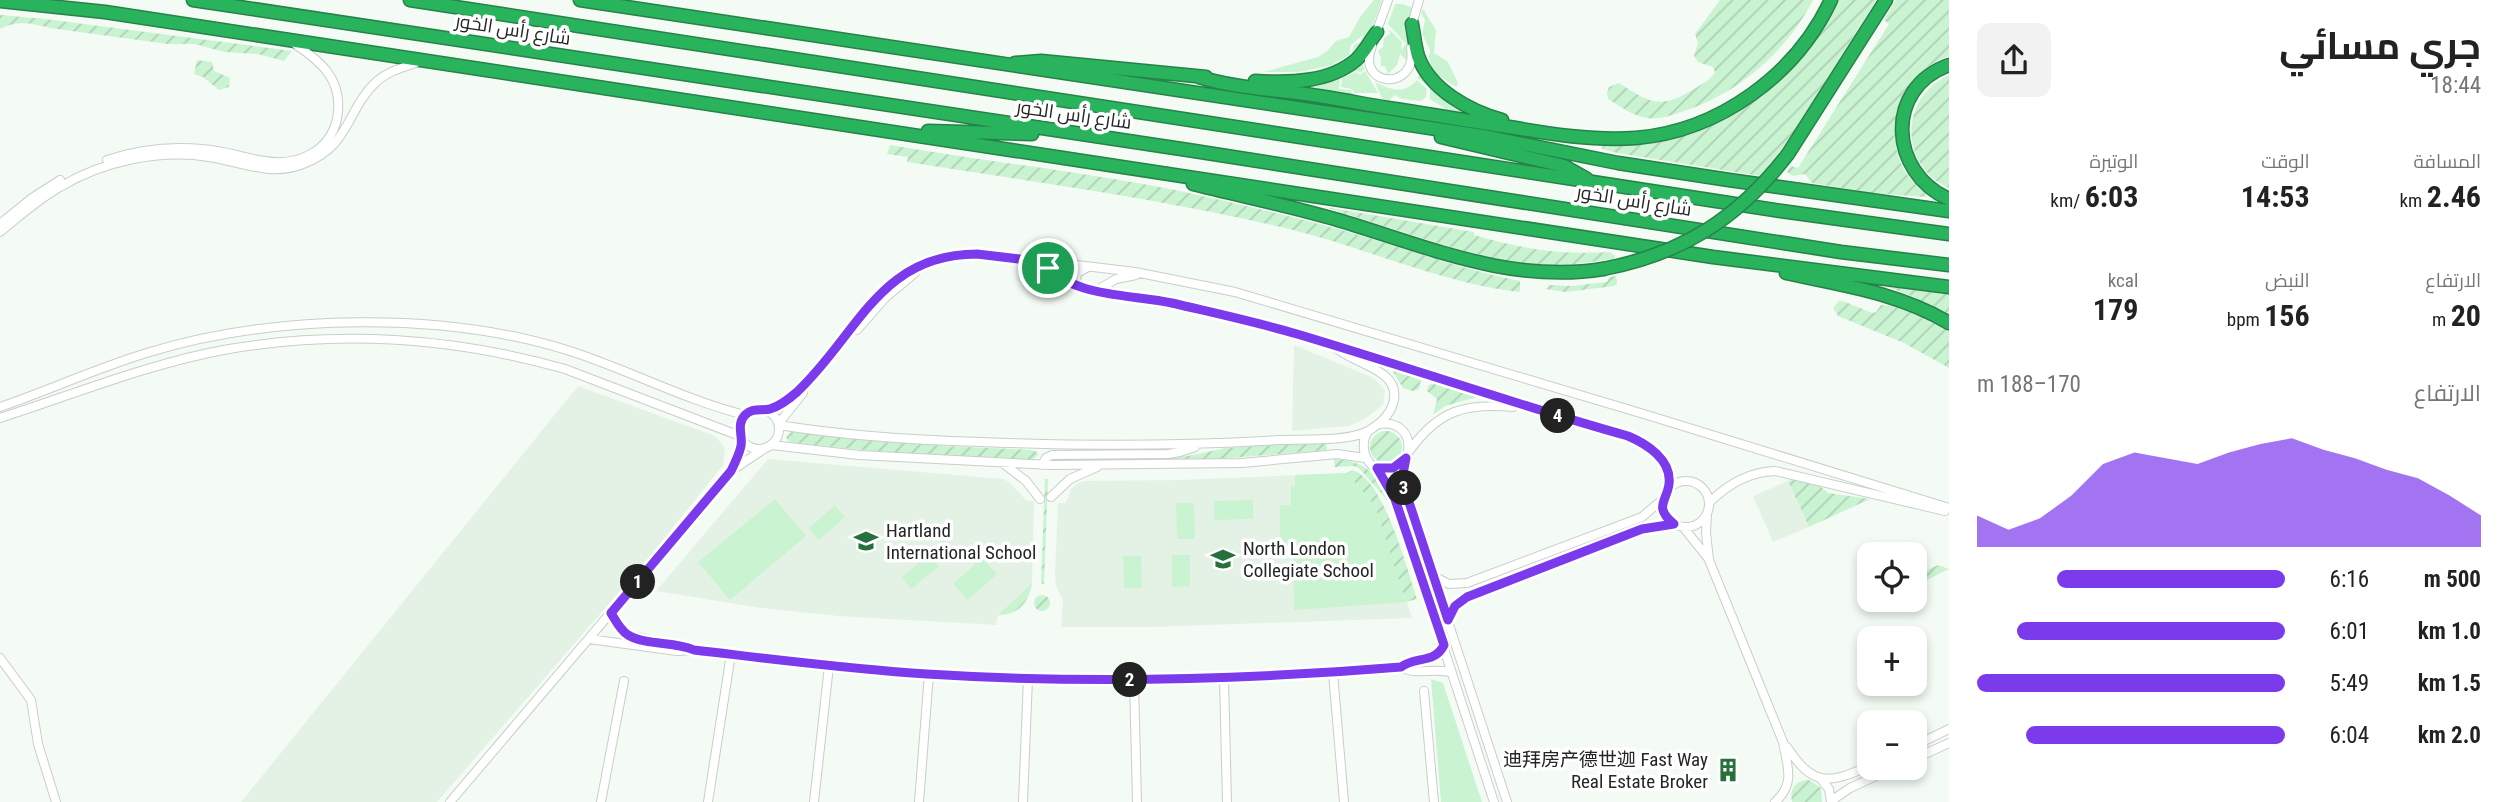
<!DOCTYPE html>
<html lang="ar">
<head>
<meta charset="utf-8">
<style>
	body { margin:0; font-family:"Roboto Condensed",Cairo,"Noto Sans SC",sans-serif; background:#f2f2f2; color:#222; direction:rtl; height:100vh; display:flex; flex-direction:column; font-size:26px; white-space:nowrap }
	* { box-sizing:border-box; margin:0 }
	p { font-size:23px; color:#767676 }
	.icon { flex:none; width:38px; height:38px; fill:none; stroke:currentColor; stroke-width:2; stroke-linecap:round; stroke-linejoin:round }
	.map { position:relative; flex:1; overflow:hidden; direction:ltr }
	.drawer { display:flex; flex-direction:column; background:#fff; width:560px }
	.drawer>* { flex:none }
	.tools { position:absolute; left:1857px; top:542px; display:grid; gap:14px }
	.tools a { display:grid; place-items:center; width:70px; height:70px; border-radius:14px; background:#fff; box-shadow:0 4px 10px #0003; font-size:35px }
	.pin { position:absolute; display:grid; place-items:center; width:60px; height:60px; color:#fff; margin:-30px; border:4px solid #fff; border-radius:50%; box-shadow:0 2px 7px #0007 }
	.km { position:absolute; width:35px; height:35px; margin:-18px; border-radius:50%; background:#222; color:#fff; font-size:19px; line-height:35px; text-align:center }
	.round { display:grid; place-items:center; flex:none; width:74px; height:74px; border-radius:14px; background:#f2f2f2 }
	.head { display:flex; align-items:center; justify-content:space-between; height:119px; padding:0 28px }
	h1 { font-size:38px; font-weight:700; line-height:52px }
	.figures { display:grid; grid-template-columns:repeat(3,1fr); gap:10px; height:119px; padding:7px 28px }
	.figures div { display:grid; align-content:center }
	.figures b { font-size:30px; font-weight:700 }
	.figures small { font-size:19px; font-weight:400 }
	.figures p { font-size:19px }
	.chart { height:196px; padding:14px 28px }
	.chart p { display:flex; justify-content:space-between }
	.chart svg { width:100%; height:126px; margin-top:7px; fill:#7c3aed; opacity:.7 }
	ul { padding:0 28px; list-style:none; font-size:23px }
	li { display:grid; grid-template-columns:112px 84px 1fr; align-items:center; height:52px }
	li i { height:18px; border-radius:9px; background:#7c3aed }
	main { display:flex; flex:1; min-height:0 }
	.map>svg:first-child { display:block }
	.built { fill:#e4f2e6 }
	.green { fill:#caf3d2 }
	.garden { fill:url(#garden-furrows) }
	.lines { fill:none; stroke-linecap:round; stroke-linejoin:round }
	.minor-casing { stroke:#c8cfc9; stroke-width:10 }
	.highway-casing { stroke:#278249; stroke-width:15 }
	.minor { stroke:#fff; stroke-width:8 }
	.highway { stroke:#28b35c; stroke-width:12 }
	.highway-bridge-casing { stroke:#278249; stroke-width:15; stroke-linecap:butt }
	.highway-bridge { stroke:#28b35c; stroke-width:12 }
	.route-casing { stroke:#fff; stroke-width:14 }
	.route { stroke:#7c3aed; stroke-width:9 }
	.labels { text-anchor:middle; stroke-width:7; stroke-linejoin:round; paint-order:stroke }
	.street-label { font-size:19px; fill:#242725; stroke:#fff }
	.poi-label { font-size:19px; fill:#242725; stroke:#fff; text-anchor:start }
</style>
</head>
<body>
<main>
<section class="drawer">
<div class="head"><div><h1>جري مسائي</h1><p>18:44</p></div><a class="round"><svg class="icon" aria-label="share" viewBox="0 0 24 24"><path d="M12 15V3M7 8l5-5 5 5M5 13v7h14v-7"/></svg></a></div>
<div class="figures">
<div><p>المسافة</p><b>2.46<small> km</small></b></div>
<div><p>الوقت</p><b>14:53</b></div>
<div><p>الوتيرة</p><b>6:03<small> /km</small></b></div>
</div>
<div class="figures">
<div><p>الارتفاع</p><b>20<small> m</small></b></div>
<div><p>النبض</p><b>156<small> bpm</small></b></div>
<div><p>kcal</p><b>179</b></div>
</div>
<div class="chart"><p><span>الارتفاع</span>170–188 m</p>
<svg viewBox="0 0 160 44" preserveAspectRatio="none"><path d="M0 44V33L10 38L20 34L30 26L40 15L50 11L60 13L70 15L80 11L90 8L100 6L110 10L120 13L130 17L140 20L150 26L160 33V44z"/></svg>
</div>
<ul>
<li><b>500 m</b>6:16<i style="width:74%"></i></li>
<li><b>1.0 km</b>6:01<i style="width:87%"></i></li>
<li><b>1.5 km</b>5:49<i style="width:100%"></i></li>
<li><b>2.0 km</b>6:04<i style="width:84%"></i></li>
</ul>
</section>
<div class="map">
<svg width="1949" height="802" viewBox="0 0 1949 802">
	<defs>
		<pattern id="garden-furrows" width="10" height="10" patternUnits="userSpaceOnUse" patternTransform="scale(1.75)"><rect width="10" height="10" fill="#caf3d2"/><path d="M-1 1l2-2M0 10L10 0M9 11l2-2" fill="none" stroke="#add0b4"/></pattern>
	</defs>
	<rect width="100%" height="100%" fill="#f3fbf4"/>
	<path class="built" d="M1294,345L1374,378L1385,390L1383,405L1363,420L1348,426L1292,431Z
		M578,386L715,436L725,448L723,465L646,561L437,802H241Z
		M768,459L1003,479L1009,482L1027,501H1034L1032,583L998,615L996,625L838,616L761,608L656,591Z
		M1347,473L1375,506L1412,618L1153,627H1061L1063,601L1056,586L1055,571L1058,503H1066L1071,489L1077,484L1084,481L1180,480Z
		M1788,481L1809,527L1773,542L1753,496Z"/>
	<path class="green" d="M1374,0H1382C1372,29 1363,53 1334,66L1351,55L1354,45L1361,42L1363,35L1351,45L1349,55L1332,65L1299,72H1264L1318,57L1327,51L1336,41L1349,37L1360,17Z
		M1395,4H1403L1413,8L1408,31L1407,61L1400,54L1397,65L1388,74L1385,66H1381V58L1378,51L1383,47L1384,38L1390,34L1389,29L1402,42L1401,50L1406,44L1388,24Z
		M1423,9L1436,30L1434,53L1448,62L1458,83L1456,87L1433,72L1429,57L1430,50L1422,34L1425,20L1421,13Z
		M1361,62L1365,69L1360,73L1357,71L1340,78L1339,89L1351,90L1354,96L1298,87Z
		M1365,71L1378,93H1355L1352,89L1341,87L1342,78L1357,72L1360,75Z
		M1421,74L1481,117L1449,111L1430,99V87L1417,78Z
		M1417,80L1427,89L1426,97L1421,101L1402,99L1395,95L1388,101H1383L1375,82C1391,90 1403,95 1417,80Z
		M1347,473L1375,506L1406,602L1294,610L1293,547H1280V505H1291V486H1295V475Z
		M775,499L806,536L730,600L698,562Z
		M1253,500V519L1214,520V501Z
		M1176,503H1194L1195,539H1177Z
		M835,505L845,517L819,540L809,528Z
		M929,554L939,566L911,589L902,577Z
		M1172,555H1190V586L1172,587Z
		M1123,556H1141L1142,588H1124Z
		M982,558L997,574L968,600L953,584Z
		M1431,679L1443,683L1482,802H1441Z"/>
	<path class="garden" d="M1720,0H1813C1787,51 1739,93 1684,111C1673,115 1659,120 1647,118C1633,116 1620,106 1608,99L1607,93L1609,87L1619,83C1650,103 1660,110 1694,89C1702,84 1711,80 1715,72L1713,67L1698,62L1694,56L1698,43L1695,34Z
		M1837,0H1876L1794,132L1761,176L1617,153L1602,149L1603,144H1629L1742,105Z
		M1896,0H1949V56C1902,72 1882,124 1903,168C1909,180 1921,188 1927,197L1872,193L1812,183L1805,174L1793,176L1787,172L1791,166L1798,168L1889,24L1884,20Z
		M0,15L45,19L292,51L284,61L258,54L224,52L195,44H168L50,28C32,23 17,20 0,29Z
		M197,60L212,62L214,71L230,78L229,87L219,90L203,77L194,74Z
		M1949,75V188C1899,166 1899,97 1949,75Z
		M890,145C998,164 1109,174 1216,199C1259,209 1303,219 1345,231C1404,248 1460,269 1520,281V292C1440,283 1367,248 1289,229C1164,199 1035,182 907,162L908,157L887,154Z
		M1325,207L1474,232V235C1521,249 1561,255 1610,252L1615,256L1613,259L1559,266L1493,261Z
		M1616,276L1617,284L1614,286L1566,292L1546,289L1549,285L1572,286L1607,282L1609,277Z
		M1888,287L1949,292V315L1914,297Z
		M1839,301H1843L1872,313L1876,312L1881,305C1904,305 1931,318 1949,330V368L1904,343L1838,316L1833,308Z
		M1394,369L1420,377L1421,379L1419,389L1413,391L1403,388L1392,370Z
		M1433,383L1480,396L1445,406L1433,415L1437,399L1427,391L1428,386Z
		M1370 447a16 16 0 1 1 32 0a16 16 0 1 1-32 0Z
		M791,432L944,446L1032,450L1037,452L1038,455L1033,459C951,458 870,452 789,442L786,437Z
		M1326,442L1327,450L1196,461L1067,460V457L1188,456L1226,448Z
		M1334,459C1364,460 1379,475 1392,501L1387,500L1360,469L1354,466L1335,467Z
		M1352,470C1384,478 1407,570 1417,599L1406,602L1375,506L1347,473Z
		M1045,479H1048L1044,584H1041Z
		M1795,479L1820,486L1828,493L1870,499L1809,527L1788,481Z
		M1938,565L1949,569L1915,586V579L1921,578L1925,571Z
		M1032,583C1030,602 1017,616 998,615Z
		M1034 603a8 8 0 1 1 16 0a8 8 0 1 1-16 0Z
		M1809,780L1821,788L1822,802H1792C1789,789 1796,780 1809,780Z"/>
	<g class="lines">
		<g class="minor-casing">
			<path id="minor" d="M1411,28L1419,0
				M1376,33L1388,0
				M1372,46C1355,88 1418,92 1411,48
				M107,160C137,150 170,146 202,149C224,150 243,158 265,161C300,167 335,149 338,111C341,78 320,61 295,44
				M0,224L32,198L60,180
				M0,232C20,216 38,199 60,187C103,161 159,149 209,157C242,162 270,177 303,164C351,146 346,110 376,82C388,71 404,67 419,62
				M1044,262L1059,278L1075,286L1168,302L1295,334L1530,408L1628,436L1644,443L1663,461L1668,471L1669,488
				M1075,286L1077,273L1088,267
				M1097,290L1116,279L1136,275
				M857,330L885,298L915,273
				M0,407C50,390 99,367 150,352C276,314 444,311 570,351C629,370 685,400 745,415
				M739 429a20 20 0 1 1 40 0a20 20 0 1 1-40 0Z
				M766,410L784,402L799,390L880,294L894,281L914,268L938,257L986,254L1135,272L1235,292L1647,415L1949,508
				M0,418C75,394 150,363 229,349C341,330 456,338 565,369L740,436
				M779,423L803,393
				M1379,424C1398,421 1411,433 1408,452
				M779,425C846,436 914,440 981,442C1080,446 1179,446 1279,440C1302,439 1348,442 1368,431C1380,424 1392,414 1394,399C1399,369 1353,364 1335,347
				M1368,431C1357,448 1368,476 1392,468C1402,465 1405,458 1410,450C1439,410 1465,403 1513,407
				M772,445L859,455L1052,465L1242,463L1337,454L1365,458
				M1406,458L1403,474L1406,493L1507,802
				M1004,464L1026,481L1040,499
				M1042,465L1046,458L1052,455L1168,454L1180,452L1195,447
				M733,468L741,439
				M1377,468L1395,499L1494,802
				M1663 504a23 23 0 1 1 46 0a23 23 0 1 1-46 0Z
				M1051,497L1070,479L1097,467
				M1710,502C1727,485 1749,472 1775,471L1945,511
				M1707,515L1706,533L1709,560L1783,742C1787,765 1796,784 1775,802
				M1683,527L1708,558
				M1433,576L1449,584L1467,583L1642,517L1663,499
				M611,613L620,628L628,635L692,649
				M1448,619L1455,606L1467,597L1642,529L1674,524
				M589,639L677,651L694,650C745,656 796,664 848,668C1031,684 1218,686 1401,667C1415,656 1435,664 1444,644
				M0,658L31,700L38,744L56,802
				M1401,667C1416,676 1435,667 1452,673
				M1333,673L1344,802
				M1224,678L1227,802
				M1134,680L1137,802
				M1424,691L1434,802
				M1914,746L1949,729
				M1787,747C1813,787 1829,784 1869,766
				M1914,759L1949,743
				M1821,779L1829,789L1831,802
				M1831,801L1850,788L1893,768
				M450,802L731,471L764,449
				M601,802L624,681
				M708,802L731,654
				M814,802L829,666
				M919,802L929,674
				M1023,802L1028,678"/>
		</g>
		<g class="highway-casing">
			<path id="highway" d="M193,0L1188,150L1841,252L1949,265
				M410,0L1781,211L1949,234
				M580,0L1483,136L1618,163L1729,180L1949,211
				M0,1L105,12L289,40L1713,257L1949,287
				M1412,24C1414,35 1415,46 1418,56C1430,90 1470,111 1502,120
				M1015,63L1041,61L1206,77
				M1949,65C1884,88 1889,173 1949,199
				M1199,77C1231,87 1265,89 1298,93C1328,97 1358,103 1388,108C1428,114 1468,121 1509,127C1550,134 1593,141 1636,138C1719,131 1796,75 1831,0
				M1255,81C1289,83 1330,83 1357,59C1365,51 1370,41 1377,32
				M928,131L1032,134
				M1441,137L1564,166L1587,179
				M1788,154L1886,0
				M1193,184C1241,196 1290,206 1338,220C1426,246 1510,284 1603,269
				M1786,273C1842,285 1899,293 1949,323"/>
		</g>
		<use href="#minor" class="minor"/>
		<use href="#highway" class="highway"/>
		<g class="highway-bridge-casing">
			<path id="highway-bridge" d="M1603,269C1682,254 1739,218 1788,154"/>
		</g>
		<use href="#highway-bridge" class="highway-bridge"/>
	</g>
	<g class="lines">
		<g class="route-casing">
			<path id="route" d="M977,254L1044,262C1070,298 1132,294 1172,303C1214,313 1256,322 1297,334C1408,367 1517,405 1628,436C1647,444 1672,460 1669,484C1667,501 1653,507 1674,524L1642,529L1467,597L1455,606L1448,620L1404,487L1403,474L1406,458L1393,468H1377L1395,499L1444,645C1435,664 1415,656 1401,667C1243,680 1085,684 927,674C849,669 772,659 694,650C674,641 647,646 628,635C620,630 616,621 611,613L731,471C735,463 739,455 741,446C743,435 736,425 745,415C753,407 761,411 770,409C780,406 789,399 797,392C858,335 879,254 977,254Z"/>
		</g>
		<use href="#route" class="route"/>
	</g>
	<defs>
		<g id="school-bare" transform="scale(1.89)"><path d="M0-5L7-2L0 1L-7-2ZM-4 1L0 2.5L4 1V4Q0 6-4 4Z" fill="#26703d" stroke="#fff" stroke-width="2.5" paint-order="stroke"/></g>
		<g id="building-bare" transform="scale(1.89)"><path d="M-4-6H4V6H1V3H-1V6H-4ZM-2.5-4.3h1.7v1.8h-1.7ZM.8-4.3h1.7v1.8H.8ZM-2.5-1h1.7V.8h-1.7ZM.8-1h1.7V.8H.8Z" fill="#26703d" stroke="#fff" stroke-width="2.5" paint-order="stroke"/></g>
	</defs>
	<g fill-rule="evenodd">
		<use href="#school-bare" x="866" y="541"/>
		<use href="#school-bare" x="1223" y="559"/>
		<use href="#building-bare" x="1728" y="770"/>
	</g>
	<g class="labels">
		<g class="street-label">
			<text transform="translate(513 29) rotate(9)" y="7">شارع رأس الخور</text>
			<text transform="translate(1074 114) rotate(8)" y="7">شارع رأس الخور</text>
			<text transform="translate(1634 200) rotate(9)" y="7">شارع رأس الخور</text>
		</g>
		<g class="poi-label">
			<text x="886" y="537">Hartland<tspan x="886" dy="22">International School</tspan></text>
			<text x="1243" y="555">North London<tspan x="1243" dy="22">Collegiate School</tspan></text>
			<text x="1708" y="766" text-anchor="end">迪拜房产德世迦 Fast Way<tspan x="1708" dy="22">Real Estate Broker</tspan></text>
		</g>
	</g>
</svg>
<div class="tools">
<a><svg class="icon" aria-label="locate" viewBox="0 0 24 24"><circle cx="12" cy="12" r="6"/><path d="M12 2v4M12 18v4M2 12h4M18 12h4"/></svg></a>
<a>+</a>
<a>−</a>
</div>
<div class="pin" style="left:1048px;top:268px;background:#1e9e55"><svg class="icon" aria-label="arrive" viewBox="0 0 24 24"><path d="M6 21V4h12l-3 4 3 4H6"/></svg></div>
<b class="km" style="left:638px;top:582px">1</b>
<b class="km" style="left:1130px;top:680px">2</b>
<b class="km" style="left:1404px;top:488px">3</b>
<b class="km" style="left:1558px;top:416px">4</b>
</div>
</main>
</body>
</html>
